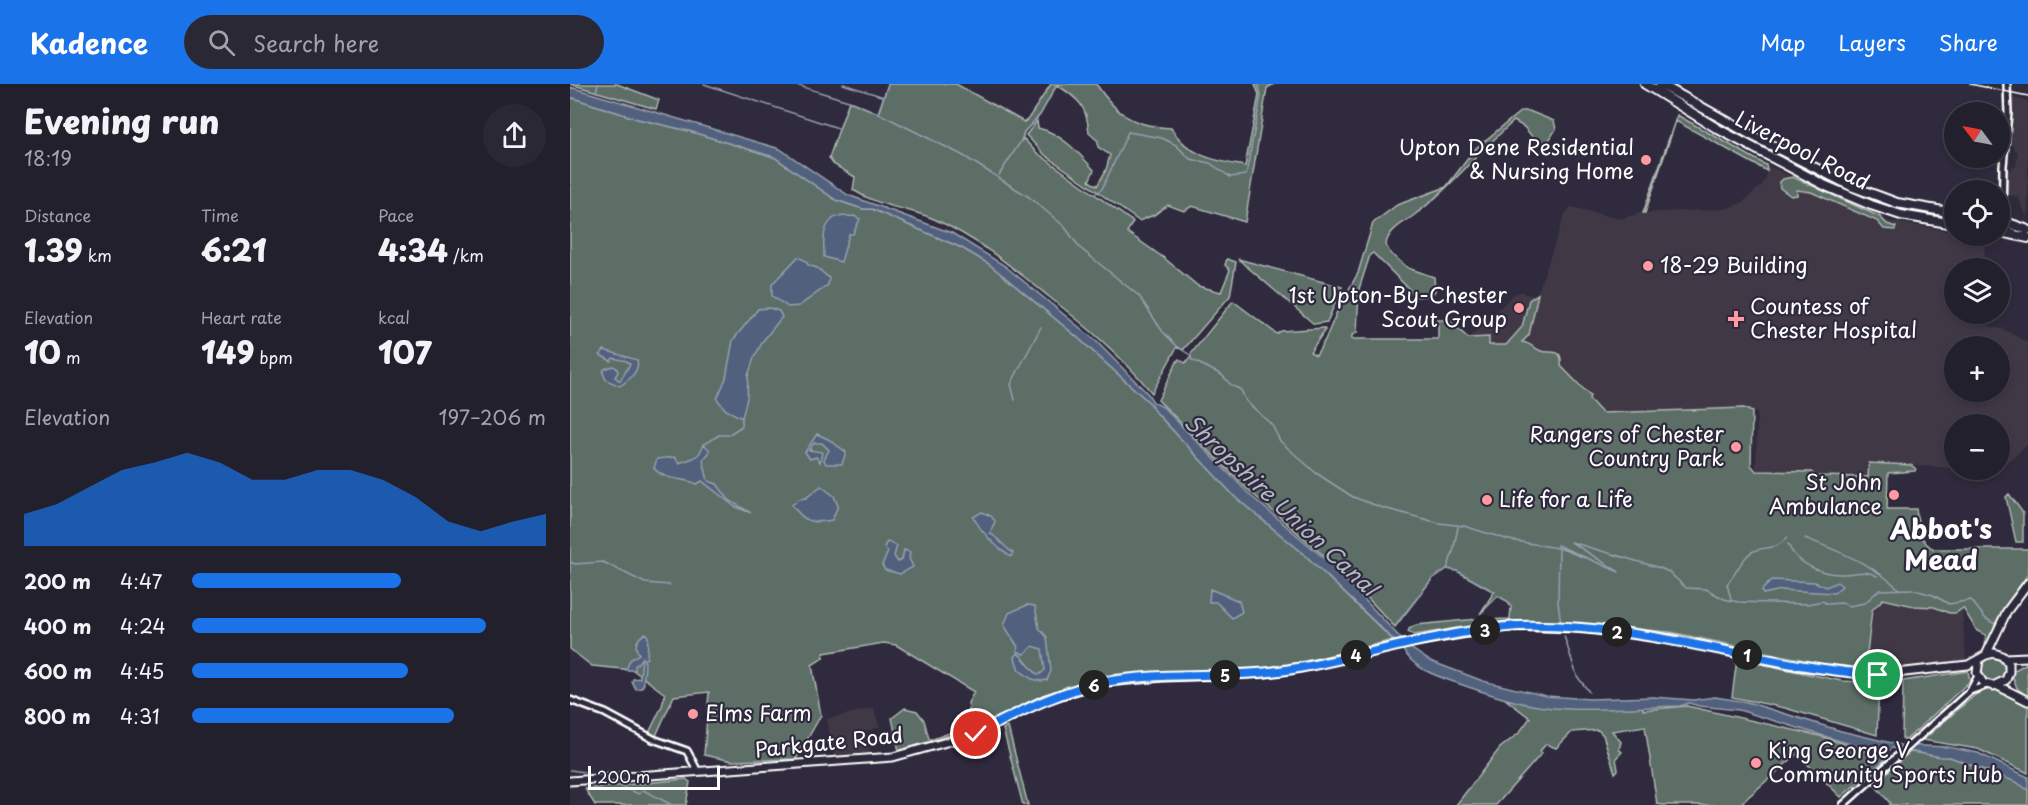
<!DOCTYPE html>
<html lang="en">
<head>
<meta charset="utf-8">
<style>
	body { margin:0; font-family:"Playpen Sans",sans-serif; background:#2b2836; color:#f1f3f6; height:100vh; display:flex; flex-direction:column; font-size:22px; white-space:nowrap }
	* { box-sizing:border-box; margin:0 }
	p { font-size:20px; color:#a3a3aa }
	.icon { flex:none; width:33px; height:33px; fill:none; stroke:currentColor; stroke-width:2; stroke-linecap:round; stroke-linejoin:round }
	.map { position:relative; flex:1; overflow:hidden }
	.drawer { display:flex; flex-direction:column; background:#23202e; width:570px }
	.drawer>* { flex:none }
	.needle { width:39px; rotate:302deg }
	.tools { position:absolute; left:1374px; top:18px; display:grid; gap:12px }
	.tools a { display:grid; place-items:center; width:66px; height:66px; border-radius:50%; background:#23202e; box-shadow:0 3px 9px #0003,0 0 0 2px #403e4a; font-size:30px }
	.scale { position:absolute; left:18px; bottom:15px; width:132px; box-sizing:border-box; padding-left:6px; border:3px solid #fff; border-top:0; font-size:16px; line-height:21px; white-space:nowrap; color:#fff; -webkit-text-stroke:4px #2f2a3d; paint-order:stroke }
	.pin { position:absolute; display:grid; place-items:center; width:51px; height:51px; color:#fff; margin:-26px; border:3px solid #fff; border-radius:50%; box-shadow:0 2px 6px #0007 }
	.km { position:absolute; width:30px; height:30px; margin:-15px; border-radius:50%; background:#222; color:#fff; font-size:16px; line-height:30px; text-align:center }
	.round { display:grid; place-items:center; flex:none; width:63px; height:63px; border-radius:32px; background:#2b2836 }
	.head { display:flex; align-items:center; justify-content:space-between; height:102px; padding:0 24px }
	h1 { font-size:33px; font-weight:800; line-height:45px }
	.stats { display:grid; grid-template-columns:repeat(3,1fr); gap:9px; height:102px; padding:6px 24px }
	.stats div { display:grid; align-content:center }
	.stats b { font-size:30px; font-weight:800 }
	.stats small { font-size:16px; font-weight:400 }
	.stats p { font-size:16px }
	.chart { height:168px; padding:12px 24px }
	.chart p { display:flex; justify-content:space-between }
	.chart svg { width:100%; height:108px; margin-top:6px; fill:#1a73e8; opacity:.7 }
	ul { padding:0 24px; list-style:none; font-size:20px }
	li { display:grid; grid-template-columns:96px 72px 1fr; align-items:center; height:45px }
	li i { height:15px; border-radius:8px; background:#1a73e8 }
	header { display:flex; align-items:center; gap:36px; box-sizing:border-box; height:84px; padding:0 30px; background:#1a73e8; color:#fff }
	header strong { font-size:28px }
	nav { display:flex; gap:33px; margin-inline-start:auto; font-size:21px }
	.search { width:420px; height:54px; background:#2b2836; display:flex; align-items:center; gap:15px; box-sizing:border-box; padding:0 21px; border-radius:33px; color:#a3a3aa; font-size:22px }
	main { display:flex; flex:1; min-height:0 }
	.map>svg:first-child { display:block }
	.built { fill:#413945; fill-rule:evenodd }
	.green { fill:#5c6e66; stroke:#aeb6b2; stroke-width:1.5 }
	.water { fill:#51617b; stroke:#97a0b0; stroke-width:1.5 }
	.lines { fill:none; stroke-linecap:round; stroke-linejoin:round }
	.stream { stroke:#97a0b0; stroke-width:1.5 }
	.minor-casing { stroke:#fff; stroke-width:10 }
	.major-casing { stroke:#fff; stroke-width:11 }
	.highway-casing { stroke:#fff; stroke-width:12 }
	.minor { stroke:#2f2a3d; stroke-width:5 }
	.major { stroke:#2f2a3d; stroke-width:7 }
	.highway { stroke:#2f2a3d; stroke-width:8 }
	.rail { stroke:#fff; stroke-width:1.5 }
	.route-casing { stroke:#fff; stroke-width:12 }
	.route { stroke:#1a73e8; stroke-width:8 }
	.poi-dot { fill:#ff9aa2; stroke:#2f2a3d; stroke-width:2 }
	.labels { text-anchor:middle; stroke-width:4.5; stroke-linejoin:round; paint-order:stroke }
	.poi-label { font-size:21px; fill:#fff; stroke:#2f2a3d; text-anchor:start }
	.street-label { font-size:21px; fill:#fff; stroke:#2f2a3d }
	.water-label { font-size:22px; font-style:italic; fill:#b1b8c4; stroke:#2f2a3d }
	.district-label { font-size:27px; font-weight:bold; fill:#fff; stroke:#2f2a3d }
</style>
</head>
<body>
<header>
<strong>Kadence</strong>
<div class="search"><svg class="icon" aria-label="search" viewBox="0 0 24 24"><circle cx="10" cy="10" r="6"/><path d="M15 15l6 6"/></svg>Search here</div>
<nav><a>Map</a><a>Layers</a><a>Share</a></nav>
</header>
<main>
<section class="drawer">
<div class="head"><div><h1>Evening run</h1><p>18:19</p></div><a class="round"><svg class="icon" aria-label="share" viewBox="0 0 24 24"><path d="M12 15V3M7 8l5-5 5 5M5 13v7h14v-7"/></svg></a></div>
<div class="stats">
<div><p>Distance</p><b>1.39<small> km</small></b></div>
<div><p>Time</p><b>6:21</b></div>
<div><p>Pace</p><b>4:34<small> /km</small></b></div>
</div>
<div class="stats">
<div><p>Elevation</p><b>10<small> m</small></b></div>
<div><p>Heart rate</p><b>149<small> bpm</small></b></div>
<div><p>kcal</p><b>107</b></div>
</div>
<div class="chart"><p><span>Elevation</span>197–206 m</p>
<svg viewBox="0 0 160 44" preserveAspectRatio="none"><path d="M0 44V31L10 27L20 20L30 13L40 10L50 6L60 10L70 17L80 17L90 13L100 13L110 17L120 24L130 34L140 38L150 34L160 31V44z"/></svg>
</div>
<ul>
<li><b>200 m</b>4:47<i style="width:59%"></i></li>
<li><b>400 m</b>4:24<i style="width:83%"></i></li>
<li><b>600 m</b>4:45<i style="width:61%"></i></li>
<li><b>800 m</b>4:31<i style="width:74%"></i></li>
</ul>
</section>
<div class="map">
<svg width="1458" height="721" viewBox="0 0 1458 721">
	<rect width="100%" height="100%" fill="#2f2a3d"/>
	<filter id="ink" filterUnits="userSpaceOnUse"><feTurbulence type="fractalNoise" baseFrequency=".0167" numOctaves="2"/><feDisplacementMap in="SourceGraphic" scale="12" xChannelSelector="R" yChannelSelector="G"/><feConvolveMatrix kernelMatrix="1 2 1 2 8 2 1 2 1" color-interpolation-filters="sRGB"/></filter>
	<g filter="url(#ink)">
		<path class="built" d="M1443,14L1458,17V136L1448,112L1435,111L1436,85L1442,86V83H1446L1448,67L1445,66L1443,61L1439,60Z
			M1196,81L1319,137L1384,148V152L1414,153L1415,184H1384V230H1415L1416,241L1435,246L1458,259V360L1441,376L1430,380V340H1384V384L1300,379L1299,393L1246,392L1241,388L1186,387L1187,329L1174,324L1032,329L995,290L998,288L973,268L938,261H919L898,254L944,210L952,207L954,210L963,211L968,207L995,130L1001,123L1050,135L1070,129L1155,125L1172,119L1192,101L1196,94ZM1384,262H1430V308H1384Z
			M1313,515L1364,523L1373,528L1392,524L1396,576L1295,586L1303,526Z
			M304,624L309,643L294,648L301,672L265,675L257,635Z"/>
		<path class="green" d="M0,0H47L89,16L86,25Z
			M318,0H386L454,38L458,35L481,0H526C547,31 563,42 601,44C618,72 645,77 675,82L689,11L685,0H704L697,4L675,138L622,122L614,127L598,121L584,131L569,137L475,71L456,51L467,37L468,44C491,49 509,69 524,86L519,97L527,102L536,86L540,71L528,63V57L519,49C517,22 509,15 487,1L470,31L454,48L452,56L454,55L466,68L563,138L557,148L594,174L628,202L651,208L660,186L655,181L657,175L666,178L660,212L613,266L607,263L582,309C552,272 515,241 478,212C442,183 407,154 364,135C336,123 311,124 283,106L285,93L263,80L259,74L279,17L308,29Z
			M0,13L68,35L119,47L204,73L266,116L293,125H302L392,164L419,180L506,252L581,320L583,325L666,414L733,469L823,556L729,579L694,584L535,591L474,611L417,640L329,667L322,634L335,624L347,627L354,636L359,655H363L401,641L398,619L404,608L326,561L314,559L254,569L253,574L242,581L251,631L226,675L162,677L134,671L139,608L104,612L84,656L77,653L92,622L95,610L63,586L22,582L0,565Z
			M951,27H959L984,37L986,45L978,58L966,57L954,43L944,37C909,67 880,105 843,132C833,139 817,147 816,161L820,169L838,184L864,193L865,207L861,212L842,213L840,206L803,169L800,171L789,205L787,249L782,251V255H868V236H879L898,254L919,253V261H936L952,243L959,216L968,210L959,251L952,258C960,259 964,264 971,267C982,270 993,263 991,282L1020,312L1019,315L1032,329L1174,324L1182,328L1181,381L1186,387L1241,388L1246,392L1298,393L1299,379L1341,381L1346,385L1345,387L1318,389L1317,425H1346C1349,441 1348,457 1364,465H1458V490L1435,523L1425,540L1421,555L1415,564L1416,551L1407,547L1393,524L1386,529H1379L1364,523L1344,522L1313,515L1302,526L1295,586L1272,584L1100,548L981,538L944,537L912,540V536L940,535L941,523L937,517L928,512L910,530L924,508L887,487L877,485L862,495L825,543L775,490L676,404L588,316L607,278L609,275L615,279L621,273L620,271L663,217L707,250L711,247L754,244L755,246L740,268L746,271L755,256L769,223L788,189L803,139L827,121L876,103L906,64Z
			M1107,31L1196,81L1197,87L1106,37L1075,129H1073Z
			M1223,93L1310,133L1317,140L1326,143L1325,146L1314,145L1307,137L1241,108L1227,106V111L1221,112L1210,104L1209,99L1213,95Z
			M668,175L772,203L757,238L744,240Z
			M1439,410L1453,429V458H1446L1436,413Z
			M907,535L908,541L844,551L838,548L839,545L846,541Z
			M1410 585a13 13 0 1 1 26 0a13 13 0 1 1-26 0Z
			M1167,575L1272,597L1309,599L1307,651L1215,624L1162,613Z
			M1457,579L1458,613L1447,604L1442,591L1443,587Z
			M1398,587L1400,597L1336,656L1332,654L1333,597Z
			M1419,605H1425L1458,622V689L1408,665L1353,656L1405,611Z
			M935,615C981,625 1026,624 1073,623V626L1117,622L1250,652L1317,674L1271,713L1227,670L1169,721H1093L1087,720L1075,642L1042,647L1051,658L1049,665L1052,668L1046,674L1048,686L1045,689L1033,651L1028,646L1002,648L986,664L976,660L970,667L972,669L926,721H886L930,664L949,649L960,634Z
			M438,643L458,721H453L433,645Z
			M1340,668L1380,673L1446,697L1458,706V721H1319L1320,719L1304,700Z
			M116,695L120,698L116,721H25L15,705Z"/>
		<path class="water" d="M0,3L210,65L278,111L382,149L435,182L526,257L578,310L583,318L593,323L681,412L761,480L839,563L860,577L913,597L976,612L1020,615L1083,613L1123,616L1145,613L1177,618L1271,647L1330,661L1378,663L1408,669L1458,693V706L1446,698L1380,673H1371L1322,664L1319,666L1293,664L1169,626L1129,622L1119,619L1110,622C1063,623 1013,629 967,622C938,617 910,607 884,598C864,591 842,584 832,564L733,469L666,414L583,325L581,320L506,252L419,180L392,164L302,125H293L266,116L204,73L119,47L68,35L0,13Z
			M284,132L290,135L283,150H279L271,178L254,173C254,161 251,143 264,134C268,131 278,133 284,132Z
			M228,173L236,177L238,181L247,184L259,194L258,201L229,222L218,223L202,212V200Z
			M199,224L209,227L212,233L193,257L184,274L178,292L177,314L172,334L156,326L147,315L156,294L163,256L188,225Z
			M34,266L67,276C70,286 59,296 50,302L36,296L33,289L34,285L43,282L47,284L48,288L45,293L50,297L60,280L57,277L43,274L41,277L30,271Z
			M247,350L258,355L276,368L272,380H256L254,376L259,366L252,359H244L239,366L252,368L250,378L246,373L240,375L235,368Z
			M133,360L139,365V369L133,376L138,397L147,400L159,416L181,429L164,422L132,397L127,400C114,394 94,397 84,384L87,375L105,373L109,379C121,375 131,374 133,360Z
			M251,402L264,412L268,422L262,436C242,440 235,439 222,421L229,415L236,414Z
			M412,428L421,432L425,437L420,449C430,456 435,464 443,469L441,473C426,463 412,449 403,433Z
			M317,458L327,462L324,472L328,478L332,476L334,466L340,468L339,474L343,483L330,490L315,486L312,481L318,468L314,463Z
			M1202,496L1245,498L1256,503L1267,498L1272,502L1264,509L1211,506L1193,510L1192,506Z
			M640,505L669,517L672,528L662,534L646,518H639Z
			M457,521L465,522L469,544L477,553L481,587L477,596L471,597L462,595L449,586L445,574L447,569C456,574 459,585 469,591L475,586L472,565L463,562L454,570L447,567L448,563L434,541L439,529Z
			M76,549L78,553L77,574L74,575C77,585 72,591 74,600L71,604L66,605L62,598L63,595L70,594L72,574L65,582V586H56L60,576L69,570C63,562 67,554 76,549Z"/>
		<g class="lines">
			<path class="stream" d="M134,0L268,44
				M223,0L282,18L308,29L392,71L459,113L494,142L510,164L569,212L593,248L608,263L620,271L622,276L652,291L661,301L671,306L676,317L702,341L710,357L746,389L783,413L810,423L869,439L894,442L939,456L987,464V461L1049,488L1001,458L1090,484L1099,488L1116,504L1136,505L1154,515L1168,518L1238,520L1252,517L1258,520L1272,519L1279,522L1295,519L1309,506L1341,505L1363,511L1379,520L1401,516L1415,534L1425,540
				M273,0L314,13
				M26,8L28,0
				M309,28L318,0
				M429,91L451,57L454,48L470,31L487,0
				M526,109L532,105L558,48L592,54L606,61L620,75L640,79L660,93L676,91L691,12L688,0
				M445,316L441,300L471,243
				M135,360L149,351H158L172,342V334
				M1235,454C1270,468 1301,479 1329,505
				M1218,460C1225,479 1250,490 1270,490C1285,491 1294,484 1307,492
				M0,478L5,480L33,478L75,499L100,501
				M878,485L887,487L925,508
				M1161,515L1157,500C1165,492 1174,470 1184,467C1201,460 1201,469 1218,453
				M828,538L862,495L877,485L883,468L888,443
				M991,540L988,518L989,464L1015,474
				M994,552L1007,592L1019,608
				M0,686L15,688
				M50,702L69,710L73,706L102,721"/>
			<g class="minor-casing">
				<path id="minor" d="M1437,0L1438,29L1433,82L1432,140L1433,144L1444,148
					M1400,607L1417,601
					M0,616L35,629L83,655L117,667L127,686
					M1273,721L1400,607L1408,592"/>
			</g>
			<g class="major-casing">
				<path id="major" d="M1416,571L1437,527L1458,499
					M1434,574L1458,573
					M1428,602L1458,617
					M0,697L323,673L405,650L476,615L536,598L593,593L695,589L728,584L843,558L939,542L1011,544L1104,555L1228,582L1308,591L1398,581L1416,571L1424,569L1432,572L1439,580V588L1436,596L1423,602L1413,599L1407,589L1409,576"/>
			</g>
			<g class="highway-casing">
				<path id="highway" d="M1075,0L1148,45L1256,102L1301,121L1331,131L1384,140
					M1090,0L1185,53L1281,102L1327,119L1384,129
					M1430,136L1458,146
					M1430,148L1458,154"/>
			</g>
			<use href="#minor" class="minor"/>
			<use href="#major" class="major"/>
			<use href="#highway" class="highway"/>
			<path class="rail" d="M1400,0L1458,12"/>
		</g>
	</g>
	<g class="lines" filter="url(#ink)">
		<g class="route-casing">
			<path id="route" d="M406,650C448,629 488,607 535,598C598,586 664,596 728,584C798,571 866,549 937,543C960,540 987,542 1011,544C1111,551 1207,584 1308,591"/>
		</g>
		<use href="#route" class="route"/>
	</g>
	<g class="poi-dot">
		<circle cx="1076" cy="76" r="6"/>
		<circle cx="1078" cy="182" r="6"/>
		<circle cx="949" cy="224" r="6"/>
		<path d="M1163 226h6v6h6v6h-6v6h-6v-6h-6v-6h6z"/>
		<circle cx="1166" cy="363" r="6"/>
		<circle cx="1324" cy="411" r="6"/>
		<circle cx="917" cy="416" r="6"/>
		<circle cx="123" cy="630" r="6"/>
		<circle cx="1186" cy="679" r="6"/>
	</g>
	<g class="labels">
		<g class="poi-label">
			<text x="1064" y="71" text-anchor="end">Upton Dene Residential<tspan x="1064" dy="24">&amp; Nursing Home</tspan></text>
			<text x="1090" y="189">18-29 Building</text>
			<text x="937" y="219" text-anchor="end">1st Upton-By-Chester<tspan x="937" dy="24">Scout Group</tspan></text>
			<text x="1180" y="230">Countess of<tspan x="1180" dy="24">Chester Hospital</tspan></text>
			<text x="1154" y="358" text-anchor="end">Rangers of Chester<tspan x="1154" dy="24">Country Park</tspan></text>
			<text x="1312" y="406" text-anchor="end">St John<tspan x="1312" dy="24">Ambulance</tspan></text>
			<text x="929" y="423">Life for a Life</text>
			<text x="135" y="637">Elms Farm</text>
			<text x="1198" y="674">King George V<tspan x="1198" dy="24">Community Sports Hub</tspan></text>
		</g>
		<g class="street-label">
			<text transform="translate(1232 67) rotate(27)" y="7">Liverpool Road</text>
			<text transform="translate(259 659) rotate(-6)" y="7">Parkgate Road</text>
		</g>
		<g class="water-label">
			<text transform="translate(711 421) rotate(43)" y="8">Shropshire Union Canal</text>
		</g>
		<g class="district-label">
			<text x="1371" y="455">Abbot's<tspan x="1371" dy="31">Mead</tspan></text>
		</g>
	</g>
</svg>
<div class="tools">
<a><svg class="needle" viewBox="-14 -14 28 28"><path d="M0-13l5 13h-10z" fill="#e53935"/><path d="M0 13l5-13h-10z" fill="#a3a3aa"/></svg></a>
<a><svg class="icon" aria-label="locate" viewBox="0 0 24 24"><circle cx="12" cy="12" r="6"/><path d="M12 2v4M12 18v4M2 12h4M18 12h4"/></svg></a>
<a><svg class="icon" aria-label="layers" viewBox="0 0 24 24"><path d="M12 4l9 5-9 5-9-5zM3 14l9 5 9-5"/></svg></a>
<a>+</a>
<a>−</a>
</div>
<div class="scale">200 m</div>
<div class="pin" style="left:1308px;top:591px;background:#1e9e55"><svg class="icon" aria-label="arrive" viewBox="0 0 24 24"><path d="M6 21V4h12l-3 4 3 4H6"/></svg></div>
<div class="pin" style="left:406px;top:650px;background:#d93025"><svg class="icon" aria-label="check" viewBox="0 0 24 24"><path d="M5 12l5 5 9-10"/></svg></div>
<b class="km" style="left:1177px;top:571px">1</b>
<b class="km" style="left:1047px;top:548px">2</b>
<b class="km" style="left:915px;top:546px">3</b>
<b class="km" style="left:786px;top:571px">4</b>
<b class="km" style="left:655px;top:591px">5</b>
<b class="km" style="left:524px;top:601px">6</b>
</div>
</main>
</body>
</html>
